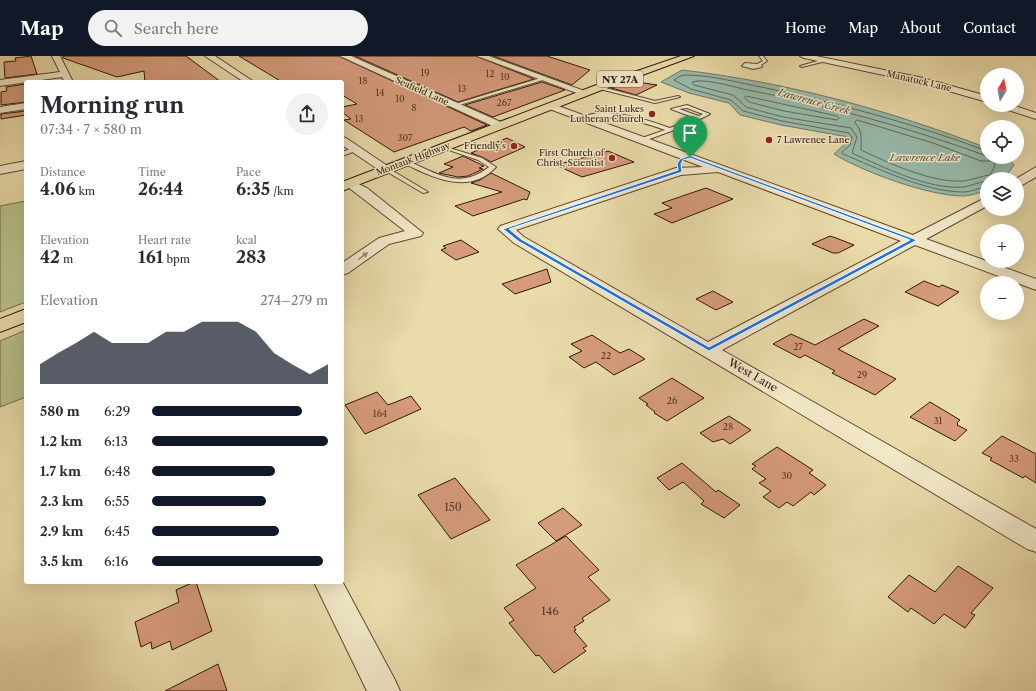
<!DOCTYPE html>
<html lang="en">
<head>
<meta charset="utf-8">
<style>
	body { margin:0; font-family:"Libre Caslon Text",serif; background:#f2f2f3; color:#2b2b33; height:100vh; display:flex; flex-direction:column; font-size:15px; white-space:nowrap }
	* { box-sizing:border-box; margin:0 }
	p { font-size:13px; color:#7c7c81 }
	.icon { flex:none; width:22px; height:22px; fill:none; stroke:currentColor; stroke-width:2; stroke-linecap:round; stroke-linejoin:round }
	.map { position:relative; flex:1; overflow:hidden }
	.drawer { position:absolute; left:24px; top:24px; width:320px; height:504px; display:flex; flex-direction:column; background:#fff; border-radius:4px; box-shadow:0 4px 16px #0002 }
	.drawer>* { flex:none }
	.needle { width:26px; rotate:10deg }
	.tools { position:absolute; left:980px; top:12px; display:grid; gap:8px }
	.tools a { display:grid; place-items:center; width:44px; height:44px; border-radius:50%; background:#fff; box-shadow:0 4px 16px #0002; font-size:20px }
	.pin { position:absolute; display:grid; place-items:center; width:34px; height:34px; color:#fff; margin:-41px -17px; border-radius:50% 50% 50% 0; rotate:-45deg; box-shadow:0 0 4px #0007 }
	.pin .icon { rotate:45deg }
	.round { display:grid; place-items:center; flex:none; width:42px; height:42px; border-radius:21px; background:#f2f2f3 }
	.summary { display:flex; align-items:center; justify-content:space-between; height:68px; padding:0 16px }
	h1 { font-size:22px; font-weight:800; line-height:30px }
	.stats { display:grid; grid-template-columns:repeat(3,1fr); gap:6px; height:68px; padding:4px 16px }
	.stats div { display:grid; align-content:center }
	.stats b { font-size:17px; font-weight:800 }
	.stats small { font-size:11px; font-weight:400 }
	.stats p { font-size:11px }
	.chart { height:112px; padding:8px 16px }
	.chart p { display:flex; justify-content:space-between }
	.chart svg { width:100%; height:72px; margin-top:4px; fill:#111827; opacity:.7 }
	ul { padding:0 16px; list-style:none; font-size:13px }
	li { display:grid; grid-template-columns:64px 48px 1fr; align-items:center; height:30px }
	li i { height:10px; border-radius:5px; background:#111827 }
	header { display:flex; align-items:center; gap:24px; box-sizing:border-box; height:56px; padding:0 20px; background:#111827; color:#fff }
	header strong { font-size:19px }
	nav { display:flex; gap:22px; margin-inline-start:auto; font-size:14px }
	.search { width:280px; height:36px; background:#f2f2f3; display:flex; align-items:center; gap:10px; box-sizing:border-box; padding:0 14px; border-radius:22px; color:#7c7c81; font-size:15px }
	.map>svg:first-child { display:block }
	.green { fill:#b7c088; stroke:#746c4a }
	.water { fill:#98bbab; stroke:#6f796b }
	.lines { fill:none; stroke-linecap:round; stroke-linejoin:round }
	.shore { stroke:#64695c; stroke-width:1 }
	.building { fill:#d59b7b; stroke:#31170c }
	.lane-casing { stroke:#5f4834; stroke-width:2 }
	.street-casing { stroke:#5f4834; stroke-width:2 }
	.primary-casing { stroke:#31170c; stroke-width:2 }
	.lane { fill:#f1e8c8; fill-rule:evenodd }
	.street { fill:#f1e8c8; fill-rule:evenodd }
	.primary { fill:#eadbaa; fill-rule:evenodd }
	.oneway { fill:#9b8a73 }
	.route { fill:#1a73e8; stroke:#fff; fill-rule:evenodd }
	.poi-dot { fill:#8f2418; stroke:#f1e8c8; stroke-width:1.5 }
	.labels { text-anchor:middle; stroke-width:3; stroke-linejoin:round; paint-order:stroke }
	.number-label { font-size:9px; fill:#5a3828 }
	.far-street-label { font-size:9px; fill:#31170c; stroke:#f1e8c8 }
	.far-poi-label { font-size:9px; fill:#31170c; stroke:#f1e8c8; text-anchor:end }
	.shield { fill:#f1e8c8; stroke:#6b5644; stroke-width:1 }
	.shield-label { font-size:10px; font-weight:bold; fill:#31170c }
	.far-water-label { font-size:10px; font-style:italic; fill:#555044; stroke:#f1e8c8 }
	.street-label { font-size:11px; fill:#31170c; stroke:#f1e8c8 }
	.near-number-label { font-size:11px; fill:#5a3828 }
</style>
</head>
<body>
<header>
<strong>Map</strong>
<div class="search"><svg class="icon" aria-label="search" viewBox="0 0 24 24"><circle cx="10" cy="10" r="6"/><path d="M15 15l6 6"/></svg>Search here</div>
<nav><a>Home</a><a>Map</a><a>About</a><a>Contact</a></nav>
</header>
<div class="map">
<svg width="1036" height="635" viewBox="0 0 1036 635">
	<rect width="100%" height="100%" fill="#eadbaa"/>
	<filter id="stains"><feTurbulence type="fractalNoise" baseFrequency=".005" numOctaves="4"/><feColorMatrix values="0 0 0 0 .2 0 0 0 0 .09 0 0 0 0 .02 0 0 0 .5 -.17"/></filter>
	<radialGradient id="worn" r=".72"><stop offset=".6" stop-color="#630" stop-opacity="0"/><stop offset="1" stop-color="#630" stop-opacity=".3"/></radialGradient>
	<path class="green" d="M26,145V246L0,256V150Z
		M26,274V341L0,351V285Z"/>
	<path class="water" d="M682,14C786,26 889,54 987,92V101H1007L1014,109L1004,123H987V134C980,136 971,140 963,140C929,140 863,116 834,98L846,87L848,81L781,69L740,59L729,47L689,37L661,26Z"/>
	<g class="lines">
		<path class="shore" d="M746,40L837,60L839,62L837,64L784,55L749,46L745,42Z
			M857,64L933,87L981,105H993L995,110L990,119C981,120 972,124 963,125C931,127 889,107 861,94C861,83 863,75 855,67Z
			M987,95C915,68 841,48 766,32C739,27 712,19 685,19C681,19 677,22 674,24L691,33L731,44L743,55L782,65L849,77L852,81L850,89L842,96L843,98C877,112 926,136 963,136C971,136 980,132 987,130
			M987,100C907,71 826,49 743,33C731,30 703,22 692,26L694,29L733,39L746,51L783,61L851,72L857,81L852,97C883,111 929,134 963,131C971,130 979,126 987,125"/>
	</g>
	<path class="building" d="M31,0L37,18L5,22L4,6L16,5L15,2Z
		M63,0H186L221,26H145L144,15L117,21L63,2Z
		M239,0H339L487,69L471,75L464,71L394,96L344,64L351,63L342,56V51L357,48L342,39V26H282Z
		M355,0H476L534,23L458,46Z
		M493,0H547L590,14L572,29Z
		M631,25L657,29L636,39L611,32Z
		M542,26L565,34L493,61L465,49Z
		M26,28V46L1,49V36L7,35L6,31Z
		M26,55V59L1,63V58Z
		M507,82L525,91L491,106L482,101L471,97Z
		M608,95L634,106L582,121L556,109Z
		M463,100L484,110L479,112L483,113L468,120L458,121L439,117L453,111L444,108Z
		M491,117L530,136L527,144L524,143L473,160L455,150L502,136L471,127L480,124Z
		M706,132L733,143L672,167L654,158L672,152L662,147Z
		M830,180L836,182L854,189L838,197H833L812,188Z
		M461,184L479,196L456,204L441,194L446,192L443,190Z
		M547,213L551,226L515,238L502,228Z
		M924,225L939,231L942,229L959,236L938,250L905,236Z
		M713,235L733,246L716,254L696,243Z
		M864,263L879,270L838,293L896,323L875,339L832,317L835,315L805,299L800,302L773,288L791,278L815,289Z
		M592,279L620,297L629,293L645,303L614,319L596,306L584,312L569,301L582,295L571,288Z
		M672,322L704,342L667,365L654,357L655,356L646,349L648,348L639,342Z
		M377,336L388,349L411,340L421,353L365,378L345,349Z
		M930,346L960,364L957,367L958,368L957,369L967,374L955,385L910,361Z
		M729,360L751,374L730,388L723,383L713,386L700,377Z
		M1002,380L1036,398V427L1025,420L1023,422L990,404L992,402L982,397Z
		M777,391L813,414L809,417L826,429L814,439L811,436L793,450L787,446L779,452L763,441L771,435L759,427L766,423L752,413L756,410L752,408Z
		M682,407L716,436L718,434L740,449L724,462L701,448L704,445L683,426L669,434L657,422Z
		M455,422L490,464L451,483L418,439Z
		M563,452L582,469L556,485L538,467Z
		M566,480L599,514L588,521L610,544L582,562L584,565L574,571L576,574L574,575L587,590L583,592L586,595L554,617L539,599L536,600L509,567L514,564L504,552L536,532L516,509Z
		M958,510L993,532L971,557L975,559L965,572L944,558L934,568L911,552L908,556L888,541L909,519L935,536Z
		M194,526H196L212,575L172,594L170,585L152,593L151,586L141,591L135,566L179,546L176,534Z
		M218,608L227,635H165Z"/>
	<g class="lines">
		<g class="lane-casing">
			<path id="lane" d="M759,0H763L767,5L761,9L762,11L753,13L742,10L745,7L757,8L763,5Z
				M825,3L826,5L802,11L800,10Z
				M544,21L546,23L456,50L452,49Z
				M598,30L655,45L678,40L680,41L655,47L596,32Z
				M687,49L710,58L688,69L644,85L641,83L642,82L665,74C637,64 613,58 584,64L581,62C603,49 648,64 670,72L695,62L671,53ZM687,52L703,58L699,60L679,53Z
				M443,90L482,102L496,111C475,134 447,127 422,116C416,113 408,110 403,106L408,105C438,118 459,134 489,111L478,104L443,92Z
				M356,91L358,92V94L342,100V96Z
				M384,112H388L428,136L423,137L384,114Z"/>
		</g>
		<g class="street-casing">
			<path id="street" d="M52,0H60L73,26H65L62,21L0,30V24L60,16Z
				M205,0H215L254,26H244Z
				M340,0H351L503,67L504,69L503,71H495Z
				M477,0H489L590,37L588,39H582Z
				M800,0H816L923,22L987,40V46L921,27L804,2Z
				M26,47V53L0,57V51Z
				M550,47L913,179L987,141V150L926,183L1036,223V234L915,189L722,294L1036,473V496L1027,493L514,187L498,173L500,170L676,112L703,111L547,52L545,50ZM718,116L901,185L708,286L524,181L516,174L681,119Z
				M997,49H1012L1036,57V63L999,51Z
				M342,81L346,82L392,113L386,117L382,116L342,89Z
				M26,105V113L0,118V110Z
				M1036,111V121L1017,132L1016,123Z
				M350,124L367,132L423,177L421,180L389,188L348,217L342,219V207L379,182L405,175L344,128L345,125Z
				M342,525L395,624L400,635H367L314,526Z"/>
		</g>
		<g class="primary-casing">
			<path id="primary" d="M681,0H694L607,32L342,135V126L599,28Z
				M26,253V266L0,276V263Z"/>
		</g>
		<use href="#lane" class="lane"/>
		<use href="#street" class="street"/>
		<use href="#primary" class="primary"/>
	</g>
	<defs><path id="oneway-solid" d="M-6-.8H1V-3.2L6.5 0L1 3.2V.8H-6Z"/></defs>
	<use class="oneway" href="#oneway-solid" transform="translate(363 200) rotate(-36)"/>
	<path class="route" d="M688,100H691L917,184L709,295L518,185L503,173L678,114L677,108L680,103ZM690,102L910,184L709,291L521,183L509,173L682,116L681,108L683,104Z"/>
	<g class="poi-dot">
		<circle cx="652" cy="58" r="4"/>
		<circle cx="769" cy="84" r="4"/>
		<circle cx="514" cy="90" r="4"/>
		<circle cx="612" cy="102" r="4"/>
	</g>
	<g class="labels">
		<g class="number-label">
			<text x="425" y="20">19</text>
			<text x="490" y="21">12</text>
			<text x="505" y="24">10</text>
			<text x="363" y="28">18</text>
			<text x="462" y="36">13</text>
			<text x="380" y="40">14</text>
			<text x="400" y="46">10</text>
			<text x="504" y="50">267</text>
			<text x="414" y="55">8</text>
			<text x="359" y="66">13</text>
			<text x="405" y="85">307</text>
			<text x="798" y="294">27</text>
			<text x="606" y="303">22</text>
			<text x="862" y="322">29</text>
			<text x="672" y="348">26</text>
			<text x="380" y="361">164</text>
			<text x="938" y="368">31</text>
			<text x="728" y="374">28</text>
			<text x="1014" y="406">33</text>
			<text x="787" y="423">30</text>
		</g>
		<g class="far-street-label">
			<text transform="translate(919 25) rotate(13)" y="3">Manatuck Lane</text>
			<text transform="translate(422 35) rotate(24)" y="3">Seafield Lane</text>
			<text transform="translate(413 103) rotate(-21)" y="3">Montauk Highway</text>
		</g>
		<g class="far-poi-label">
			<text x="644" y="56">Saint Lukes<tspan x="644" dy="10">Lutheran Church</tspan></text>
			<text x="777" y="87" text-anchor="start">7 Lawrence Lane</text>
			<text x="506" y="93">Friendly's</text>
			<text x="604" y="100">First Church of<tspan x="604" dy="10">Christ, Scientist</tspan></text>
		</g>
		<rect class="shield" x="597" y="15" width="46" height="16" rx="3"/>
		<g class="shield-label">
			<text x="620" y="27">NY 27A</text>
		</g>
		<g class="far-water-label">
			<text transform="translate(814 45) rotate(15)" y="4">Lawrence Creek</text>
			<text x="925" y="105">Lawrence Lake</text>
		</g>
		<g class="street-label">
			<text transform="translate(753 319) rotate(30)" y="4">West Lane</text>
		</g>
		<g class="near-number-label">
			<text x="453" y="455">150</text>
			<text x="550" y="559">146</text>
		</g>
	</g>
	<rect width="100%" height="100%" filter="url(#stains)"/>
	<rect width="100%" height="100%" fill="url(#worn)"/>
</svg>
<div class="tools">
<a><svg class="needle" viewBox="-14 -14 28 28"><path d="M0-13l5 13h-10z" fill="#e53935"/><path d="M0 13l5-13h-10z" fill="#7c7c81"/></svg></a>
<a><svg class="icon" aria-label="locate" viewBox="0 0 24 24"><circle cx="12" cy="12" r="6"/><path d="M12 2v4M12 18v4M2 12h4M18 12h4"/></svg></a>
<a><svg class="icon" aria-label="layers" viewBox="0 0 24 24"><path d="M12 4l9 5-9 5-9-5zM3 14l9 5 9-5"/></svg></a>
<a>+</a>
<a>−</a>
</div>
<div class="pin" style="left:690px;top:101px;background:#1e9e55"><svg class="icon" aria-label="arrive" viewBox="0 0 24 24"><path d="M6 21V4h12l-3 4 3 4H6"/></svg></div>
<section class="drawer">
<div class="summary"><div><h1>Morning run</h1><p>07:34 · 7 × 580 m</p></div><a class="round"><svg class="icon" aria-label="share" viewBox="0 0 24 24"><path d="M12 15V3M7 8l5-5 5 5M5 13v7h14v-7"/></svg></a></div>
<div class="stats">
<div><p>Distance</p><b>4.06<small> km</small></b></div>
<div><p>Time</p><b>26:44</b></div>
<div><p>Pace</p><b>6:35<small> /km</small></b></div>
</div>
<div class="stats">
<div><p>Elevation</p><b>42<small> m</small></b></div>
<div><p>Heart rate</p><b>161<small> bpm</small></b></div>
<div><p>kcal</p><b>283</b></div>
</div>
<div class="chart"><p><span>Elevation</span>274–279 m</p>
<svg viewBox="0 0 160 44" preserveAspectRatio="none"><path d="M0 44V32L10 25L20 19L30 12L40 19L50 19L60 19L70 12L80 12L90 6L100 6L110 6L120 12L130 25L140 32L150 38L160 32V44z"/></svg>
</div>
<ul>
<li><b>580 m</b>6:29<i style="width:85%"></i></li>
<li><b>1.2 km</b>6:13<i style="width:100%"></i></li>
<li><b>1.7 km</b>6:48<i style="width:70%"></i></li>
<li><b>2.3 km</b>6:55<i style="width:65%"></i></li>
<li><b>2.9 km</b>6:45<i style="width:72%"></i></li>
<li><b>3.5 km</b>6:16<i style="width:97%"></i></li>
</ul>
</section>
</div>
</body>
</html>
